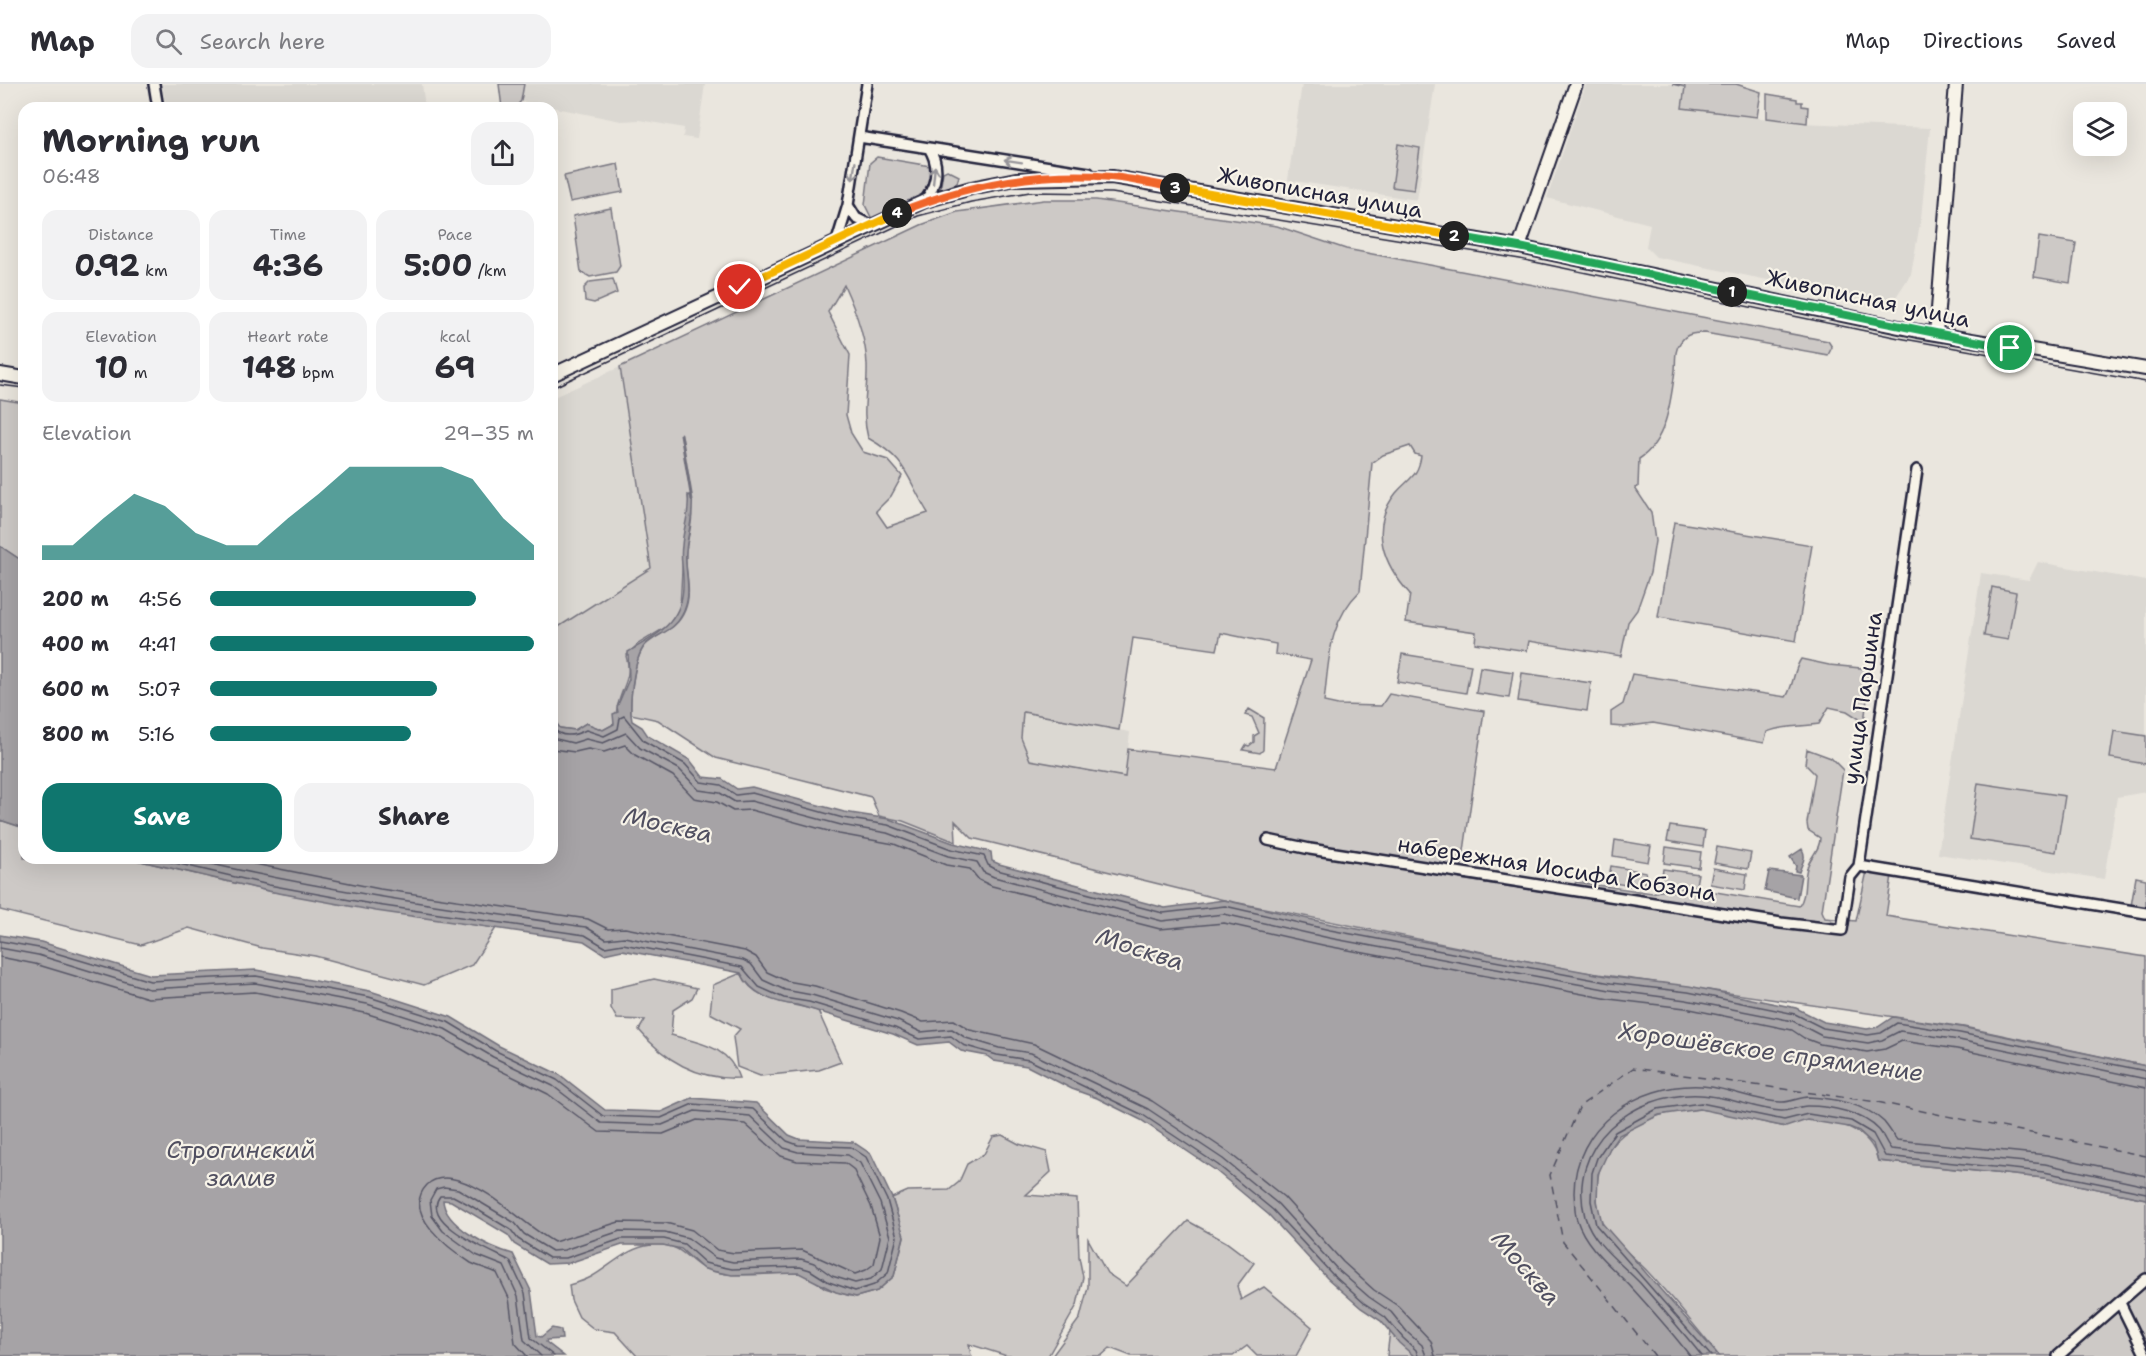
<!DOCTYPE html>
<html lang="en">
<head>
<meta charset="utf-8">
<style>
	body { margin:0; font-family:"Shantell Sans",sans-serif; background:#f2f2f3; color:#2b2b33; height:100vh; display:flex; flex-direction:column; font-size:22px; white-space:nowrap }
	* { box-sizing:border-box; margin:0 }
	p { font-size:20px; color:#7c7c81 }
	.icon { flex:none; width:33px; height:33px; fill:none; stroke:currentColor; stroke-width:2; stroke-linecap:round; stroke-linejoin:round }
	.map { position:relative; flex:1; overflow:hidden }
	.details { position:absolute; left:18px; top:18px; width:540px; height:762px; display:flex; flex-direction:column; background:#fff; border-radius:18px; box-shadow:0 6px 24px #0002 }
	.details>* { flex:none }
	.controls { position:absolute; left:2073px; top:18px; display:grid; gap:12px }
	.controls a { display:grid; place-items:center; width:54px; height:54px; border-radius:12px; background:#fff; box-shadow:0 6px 24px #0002; font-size:30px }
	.pin { position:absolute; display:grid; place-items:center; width:51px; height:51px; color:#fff; margin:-26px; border:3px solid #fff; border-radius:50%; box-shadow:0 2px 6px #0007 }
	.km { position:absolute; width:30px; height:30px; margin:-15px; border-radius:50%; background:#222; color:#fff; font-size:16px; line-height:30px; text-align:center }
	.round { display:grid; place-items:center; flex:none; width:63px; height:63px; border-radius:18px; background:#f2f2f3 }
	.headline { display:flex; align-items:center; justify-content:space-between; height:102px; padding:0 24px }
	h1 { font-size:33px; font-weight:700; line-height:45px }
	.stats { display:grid; grid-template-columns:repeat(3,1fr); gap:9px; height:102px; padding:6px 24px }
	.stats div { display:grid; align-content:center; border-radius:15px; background:#f2f2f3; text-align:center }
	.stats b { font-size:30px; font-weight:700 }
	.stats small { font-size:16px; font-weight:400 }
	.stats p { font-size:16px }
	.chart { height:168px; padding:12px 24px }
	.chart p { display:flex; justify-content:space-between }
	.chart svg { width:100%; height:108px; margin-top:6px; fill:#0f766e; opacity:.7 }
	.button { display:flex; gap:12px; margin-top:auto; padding:12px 24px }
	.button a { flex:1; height:69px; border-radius:18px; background:#0f766e; color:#fff; font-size:24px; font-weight:700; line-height:69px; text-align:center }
	.button a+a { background:#f2f2f3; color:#2b2b33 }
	ul { padding:0 24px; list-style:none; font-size:20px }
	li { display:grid; grid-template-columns:96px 72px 1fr; align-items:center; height:45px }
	li i { height:15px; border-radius:8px; background:#0f766e }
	header { display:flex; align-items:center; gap:36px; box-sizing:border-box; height:84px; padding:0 30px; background:#fff; border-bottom:2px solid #e1e1e2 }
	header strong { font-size:28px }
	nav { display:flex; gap:33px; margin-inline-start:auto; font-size:21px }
	.search { width:420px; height:54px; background:#f2f2f3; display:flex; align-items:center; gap:15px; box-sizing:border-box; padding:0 21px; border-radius:18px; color:#7c7c81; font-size:22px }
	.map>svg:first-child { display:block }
	.built { fill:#dbd8d2 }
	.green { fill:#cdc9c6; stroke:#787680; stroke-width:1.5; fill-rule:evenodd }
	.water { fill:#a6a3a6; stroke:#716f7b; stroke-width:1.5 }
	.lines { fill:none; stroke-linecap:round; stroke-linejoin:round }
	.shore { stroke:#575666; stroke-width:1.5 }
	.stream { stroke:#716f7b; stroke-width:3 }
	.ferry { stroke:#504f60; stroke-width:1.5; stroke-dasharray:8 6; stroke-linecap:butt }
	.minor-casing { stroke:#22223b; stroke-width:14 }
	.tertiary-casing { stroke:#22223b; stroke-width:16 }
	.minor { stroke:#f7f3e8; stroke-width:9 }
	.tertiary { stroke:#f7f3e8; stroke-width:12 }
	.tram { stroke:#22223b; stroke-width:1.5 }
	.oneway { stroke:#97959a }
	.split-1-casing { stroke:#fff; stroke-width:12 }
	.split-2-casing { stroke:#fff; stroke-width:12 }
	.split-3-casing { stroke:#fff; stroke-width:12 }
	.split-4-casing { stroke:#fff; stroke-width:12 }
	.split-5-casing { stroke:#fff; stroke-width:12 }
	.split-1 { stroke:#22a559; stroke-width:8 }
	.split-2 { stroke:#22a559; stroke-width:8 }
	.split-3 { stroke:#f5b400; stroke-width:8 }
	.split-4 { stroke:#f0652b; stroke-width:8 }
	.split-5 { stroke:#f5b400; stroke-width:8 }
	.labels { text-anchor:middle; stroke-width:4.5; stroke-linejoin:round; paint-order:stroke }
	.street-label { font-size:22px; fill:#22223b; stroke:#f7f3e8 }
	.water-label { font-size:24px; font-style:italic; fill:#504f60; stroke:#f7f3e8 }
</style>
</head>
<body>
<header>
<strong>Map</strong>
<div class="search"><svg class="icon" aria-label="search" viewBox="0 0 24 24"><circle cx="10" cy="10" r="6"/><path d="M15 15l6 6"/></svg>Search here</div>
<nav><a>Map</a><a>Directions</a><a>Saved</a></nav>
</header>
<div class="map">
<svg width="2146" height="1272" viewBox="0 0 2146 1272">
	<rect width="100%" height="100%" fill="#eae6de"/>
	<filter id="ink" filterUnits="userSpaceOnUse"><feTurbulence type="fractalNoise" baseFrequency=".0167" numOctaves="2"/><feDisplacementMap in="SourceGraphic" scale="12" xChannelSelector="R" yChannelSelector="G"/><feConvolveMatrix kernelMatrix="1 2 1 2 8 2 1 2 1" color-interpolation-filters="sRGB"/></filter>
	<g filter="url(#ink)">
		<path class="built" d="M162,0H422L425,24H166Z
			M524,0H705L697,55L683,53L684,44L640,36L621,37L521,17Z
			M1302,0H1435L1417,116L1288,96Z
			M1586,0H1672L1685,3L1682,24L1799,39L1930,44L1921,134L1911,190L1896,213L1880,219L1656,173L1646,163L1650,140L1547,114Z
			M620,283L651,484L552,547V314Z
			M2038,478L2146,497V708L2117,713L2104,795L1938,770L1981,489L2029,496Z
			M1023,628L1130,648L1125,693L1030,676L1021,654Z"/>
		<path class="green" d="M499,0H524L521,17L515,24H502Z
			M1672,0H1736L1761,8L1757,33L1682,24L1685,3Z
			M1767,10L1797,15V18H1802V22L1808,23L1807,39L1767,34Z
			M1398,60L1420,64L1414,106L1392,103Z
			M877,73L930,82L932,85L926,111L872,135L865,121L870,79Z
			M618,80L623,108L570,118L564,92Z
			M947,86L959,92L957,99L940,107L943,88Z
			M1044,116H1096L1277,142L1346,165L1828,257L1832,263L1828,271L1705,249C1694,249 1686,249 1680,259C1674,267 1676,277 1675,286C1671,316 1667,357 1639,375L1638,403L1635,404L1651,428L1655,457L1650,489L1637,526L1628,538L1621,572L1529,557L1527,567L1475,559L1476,548L1406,538L1410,510C1384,481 1368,444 1396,409C1409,394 1418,393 1421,372L1415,370L1410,362L1383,371L1372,379L1360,507C1328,538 1329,577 1324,618L1338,621L1381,622L1389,610L1484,627L1460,795L1560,810H1568L1576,798L1652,809C1669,802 1686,812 1704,806L1799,822C1807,811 1803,797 1807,784C1810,772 1820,767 1820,754L1808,746L1807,739L1815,690L1805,680L1807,665L1831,674L1843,686L1822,827L1825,834L1856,837L1867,787L1892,791L1886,832L2146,873V982L1964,943L1577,887L1224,816L972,754L955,737L956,758L903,737L879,732L871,713L716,674L658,636L631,630C630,613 634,569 648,559C662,547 677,546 685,526C693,506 684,487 686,466C689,446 696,432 688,412L690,426L684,449L680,524L668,542L638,560L626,572C633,593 622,602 618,621C616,627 616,633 614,640L603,646L586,639L575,646L560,644L552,634V547L651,484L620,283L921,141L957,128ZM844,201C855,225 866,253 867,281C868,306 861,328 868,354C908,376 906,393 928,429L887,443L876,427L891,412L902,392L888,376L863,368L851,349L846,331L850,271L828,228ZM1221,549L1276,560L1275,570L1311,576L1276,684L1128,665L1125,693L1030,676L1021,654L1023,628L1119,646L1133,554L1217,566Z
			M611,124L620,182L616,188L590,193L581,188L573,132Z
			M2039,153L2076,159L2070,199L2034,193Z
			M613,195L617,209L594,219L585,217L584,204L590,198Z
			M0,315L24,319V474H18L0,462Z
			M1674,438L1812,461L1796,557L1658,533Z
			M1992,503L2016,508L2008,556L1984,552Z
			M1402,570L1471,581L1466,609L1397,598Z
			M1801,575L1829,581L1871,585L1864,638L1847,627L1829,623L1819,640C1801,643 1783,641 1767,648L1764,659L1653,639L1623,643L1611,642V628L1623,620L1632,590L1786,613C1794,601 1793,587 1801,575Z
			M1480,583L1513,588L1509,614L1476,609Z
			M1522,589L1591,599L1587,627L1518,617Z
			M1249,625L1264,634L1263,666L1260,669L1243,666L1246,661L1249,662L1254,658V652L1259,649L1252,633L1245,631Z
			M2114,647L2146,652V680L2110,674Z
			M1978,699L2065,712L2056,768L1970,755Z
			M0,736L24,744V774H128L268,807L496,844L472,881L424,901L315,872L262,864L189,844L141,861L0,826Z
			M1670,742L1705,747L1703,763L1667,757Z
			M1615,756L1651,762L1648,778L1613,772Z
			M1666,763L1701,768L1699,784L1664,779Z
			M1717,763L1751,769L1748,785L1714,779Z
			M1611,782L1646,788L1643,804L1608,798Z
			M1713,784L1747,790L1745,806L1710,800Z
			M1663,785L1698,790L1695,806L1660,801Z
			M2136,793L2146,795V825L2131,822Z
			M741,889C754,920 791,918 818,927L841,978L819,986L760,992L737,983L733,953L740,945L710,929L713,901Z
			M654,895L697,904L692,914L673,926L671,951C700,959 729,962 739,994C698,996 664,976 639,946L645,936L617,935L611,924V905Z
			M1700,1025C1728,1029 1755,1037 1782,1042C1789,1043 1796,1037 1804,1036C1835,1034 1871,1045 1878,1077L2044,1094L2146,1115V1272H1719C1696,1243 1673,1215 1648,1188C1633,1172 1611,1157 1601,1137C1597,1128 1597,1116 1597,1106C1597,1049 1652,1027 1700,1025Z
			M1002,1051L1019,1060L1047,1068L1051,1088L1026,1111L1077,1115L1079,1173L1083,1193L1077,1221L1048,1272H1007L969,1260L971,1272H637L615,1248L594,1245L579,1233L571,1216L569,1201C576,1199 584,1197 591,1193C611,1182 626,1164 651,1161C687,1158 686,1181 712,1187C740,1195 769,1188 799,1189L808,1191L825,1204L847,1211L856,1213L877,1207L894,1192L904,1153L892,1114L908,1107L949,1106L959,1098L967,1080L984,1070L993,1053Z
			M1188,1137L1226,1158L1254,1179L1237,1202L1241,1216L1264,1203L1312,1243L1296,1272H1257L1247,1262L1233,1272H1131L1110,1264L1101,1272H1052L1080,1234L1088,1203V1155L1107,1189L1126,1202Z
			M1390,1247L1414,1272H1387Z"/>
		<path class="water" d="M688,411L692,412C694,432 688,448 686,467C684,489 694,509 682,531C674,547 661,548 647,559C634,570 630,613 631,630L632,637L642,643L648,652L690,676L703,693L722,695L737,705L752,703L844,728L889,735L953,759L991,768L992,777L999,780L1165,824L1224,816L1331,840L1612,893L1689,902L1796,924L1824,938L1867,945L1878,943L1893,933L1961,943L2146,982V1115L2044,1094L1878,1077L1873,1060L1859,1047L1849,1043L1807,1036L1786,1043L1700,1025L1659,1031L1619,1051L1610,1064L1598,1090L1597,1117L1602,1139L1719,1272H1414L1399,1259L1381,1237L1361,1224L1327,1194L1269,1131L1215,1086L1141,1036L1097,1014L1072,1005L1027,982L994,977L987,972L961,967L949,958L918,961L893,950L797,921C774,919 751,910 741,889L622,866L604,870L584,857L376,827L268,807L128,774H552V634L560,644L575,646L586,639L603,646L614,640L613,630L618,628L617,623L629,595L628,568C660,549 685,537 683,495C683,484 680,473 682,462C683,444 690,430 688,411Z
			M0,462L18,474H24V744L0,736Z
			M1802,765C1807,774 1802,779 1799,788L1795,787L1796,782L1790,773Z
			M1769,787L1801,791L1797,814L1765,807Z
			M0,851L41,858L151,891L256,886L370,907L451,933L499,962L560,991L605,1026L661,1028L692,1014L756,1019L789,1051L799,1055L853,1058L871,1070L892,1114L904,1152L894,1192L877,1207L856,1213L836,1208L799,1189L732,1191L712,1187L702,1184L681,1165L663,1161H622L569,1179L547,1180L514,1160L508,1151L451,1117L443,1116C444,1142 491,1164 513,1170L531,1207L537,1252L541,1253L552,1244L561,1246L562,1255L547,1256L546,1258L564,1272H0Z"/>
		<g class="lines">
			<path class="shore" d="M552,643C561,655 574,652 586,646L604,652L618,645L620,634L624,632L644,657L685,680L701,698L721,701L736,711L752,709L843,734L888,741L951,765L984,772L988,781L997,786L1163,829L1225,822L1330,846L1611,899L1688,908L1795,930L1823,944L1868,951L1881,949L1897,939L1960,949L2146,987
				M552,654L573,659L586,655L603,659L626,649L640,664L679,685L699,706L720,709L735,718L751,717L841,741L887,749L948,772L977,778L983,788L994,793L1162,837L1224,830L1329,854L1610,906L1686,916L1793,937L1822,952L1868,959L1882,956L1900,947L1959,956L2146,995
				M552,665L575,668L588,665L604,668L625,661L635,671L673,692L694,714L717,718L733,727L751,726L839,750L894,760L946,781L970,785L979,796L992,802L1160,845L1224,839L1327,862L1609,915L1685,924L1792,946L1804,954L1820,960L1867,968L1885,965L1902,957L1957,965L2146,1004
				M154,774L269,801L377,821L585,851L605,863L623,860L742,883L759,903L784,914L809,918L895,944L919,955L951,952L963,961L997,971L1029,976L1143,1031L1218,1081L1273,1126L1332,1190L1364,1219L1385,1233L1403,1254L1416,1266L1418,1272
				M186,774C319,806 452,824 586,843L606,855L624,853L743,876L751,880L763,896L785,906L812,911L898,937L921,948L952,945L966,954L999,964L1031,969L1148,1025L1223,1075L1278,1120L1337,1185L1369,1213L1391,1228L1408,1249L1422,1261L1426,1272
				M225,774L380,805L588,835L608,845L625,844L745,867L756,873L767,888L787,897L815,902L901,929L923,938L954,936L970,946L1034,960L1152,1017L1228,1068L1284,1113L1343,1178L1374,1206L1398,1222L1431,1257L1435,1272
				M0,857L39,864L150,897L256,892L369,913L448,938L496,967L557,996L603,1032L661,1034L693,1020L753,1025L787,1057L798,1061L851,1063L866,1073L887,1116L897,1153L888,1189L874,1201L855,1207L829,1198L810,1186L800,1183L732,1185L713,1181L705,1179L684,1160L664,1155H621L566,1174H549L518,1155L511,1146L468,1120L453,1112H440C419,1139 494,1168 510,1177L525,1209L531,1254L554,1272
				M0,864L38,871L149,905L255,899L367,920L445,945L493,973L553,1002L601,1039L662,1041L695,1027L750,1032L784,1064L798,1068L848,1071L860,1079L880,1119L890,1153L882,1185L871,1195L855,1199L832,1192L814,1179L801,1175L733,1178L715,1174L688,1154L665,1148L620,1147L564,1166L552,1167L524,1150L515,1139L458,1105L444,1103L436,1105L430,1116L432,1132L443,1147L476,1171L504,1182L518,1212L524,1256L541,1272
				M0,873L35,880L148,914L255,908L365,929L441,953L489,981L548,1010L599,1048L663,1050L697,1036L745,1040L781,1072L797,1077L845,1079L853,1085L871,1122L880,1153L874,1180L866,1186L855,1190L802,1166L734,1169L717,1166L692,1146L666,1139L619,1138L554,1158C522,1140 495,1107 458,1096C447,1093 435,1093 427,1101C400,1129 451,1166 471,1179C479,1183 489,1185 497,1189L509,1214L515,1259L527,1272
				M1690,1272C1672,1248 1651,1225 1631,1203C1612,1183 1586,1164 1577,1136C1574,1128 1575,1118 1574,1109C1574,1042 1637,999 1701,1002C1728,1003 1755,1018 1781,1018C1790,1019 1799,1013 1808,1013C1833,1014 1865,1020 1884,1038C1889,1044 1893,1051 1897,1056L2047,1071L2146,1092
				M1702,1272C1682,1247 1661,1223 1640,1199C1621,1179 1593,1160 1585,1133C1566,1060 1633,1008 1700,1011C1728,1012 1754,1025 1781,1027C1789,1028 1798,1022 1807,1022C1831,1022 1862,1028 1879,1046C1884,1052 1886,1059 1891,1065L2045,1080L2146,1102
				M1711,1272L1596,1141L1591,1117L1592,1089L1597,1074L1615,1048L1657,1025L1701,1019L1784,1036L1808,1030L1851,1037L1873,1050L1885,1072L2044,1088L2146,1109"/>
			<path class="stream" d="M681,350L692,416"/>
			<path class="ferry" d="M1655,1272L1563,1158L1550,1091L1580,1022L1633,984L1877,1018L2146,1072"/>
			<g class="minor-casing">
				<path id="minor" d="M154,0L158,24
					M859,53L1089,89
					M925,117C937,100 940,81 929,64
					M848,121L856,134L870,141
					M837,157L848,121L867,0
					M1268,756L1310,765L1781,839L1842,846L1850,793L1859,782L1917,386
					M1859,782L2146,829
					M2120,1219L2146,1272
					M2058,1272L2146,1195"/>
			</g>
			<g class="tertiary-casing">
				<path id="tertiary" d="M1519,163L1576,0
					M1936,250L1956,0
					M0,290L24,294
					M552,291L925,117L971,104L1016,95L1112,93L1519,163L1918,247L2146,285"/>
			</g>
			<use href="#minor" class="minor"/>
			<use href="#tertiary" class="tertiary"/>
			<path class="tram" d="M0,301L24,304
				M552,304L918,132L971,118L1030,108L1112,109L1520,175L1899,254L2146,298"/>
		</g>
		<defs><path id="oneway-shaft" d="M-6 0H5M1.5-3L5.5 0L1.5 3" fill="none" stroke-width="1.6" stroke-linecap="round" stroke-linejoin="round" transform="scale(1.5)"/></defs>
		<g class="oneway">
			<use href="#oneway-shaft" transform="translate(1013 77) rotate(-171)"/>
			<use href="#oneway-shaft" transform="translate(854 87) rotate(99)"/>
			<use href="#oneway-shaft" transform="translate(934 91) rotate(-84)"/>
		</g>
	</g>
	<g class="lines" filter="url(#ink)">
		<g class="split-1-casing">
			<path id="split-1" d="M1732,208L2010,264"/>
		</g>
		<g class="split-2-casing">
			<path id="split-2" d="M1454,152L1519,163L1732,208"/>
		</g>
		<g class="split-3-casing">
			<path id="split-3" d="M1175,104L1454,152"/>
		</g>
		<g class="split-4-casing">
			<path id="split-4" d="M897,129C965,101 1038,87 1111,93C1132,95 1154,100 1175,104"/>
		</g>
		<g class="split-5-casing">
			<path id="split-5" d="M740,203L897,129"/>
		</g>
		<use href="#split-1" class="split-1"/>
		<use href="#split-2" class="split-2"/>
		<use href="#split-3" class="split-3"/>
		<use href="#split-4" class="split-4"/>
		<use href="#split-5" class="split-5"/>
	</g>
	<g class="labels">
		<g class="street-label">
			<text transform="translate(1320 108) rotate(10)" y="8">Живописная улица</text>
			<text transform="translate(1868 214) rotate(12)" y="8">Живописная улица</text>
			<text transform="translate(1862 614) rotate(-82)" y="8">улица Паршина</text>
			<text transform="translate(1557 784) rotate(9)" y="8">набережная Иосифа Кобзона</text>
		</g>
		<g class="water-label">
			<text transform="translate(668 741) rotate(13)" y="8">Москва</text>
			<text transform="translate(1140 865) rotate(18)" y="8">Москва</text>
			<text transform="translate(1771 968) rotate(8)" y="8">Хорошёвское спрямление</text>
			<text x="241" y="1074">Строгинский<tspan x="241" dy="28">залив</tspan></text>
			<text transform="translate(1526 1184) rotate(49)" y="8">Москва</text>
		</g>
	</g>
</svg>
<div class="controls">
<a><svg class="icon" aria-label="layers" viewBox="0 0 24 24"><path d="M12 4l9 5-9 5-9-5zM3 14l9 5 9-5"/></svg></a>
</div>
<div class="pin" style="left:2010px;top:264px;background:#1e9e55"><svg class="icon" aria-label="arrive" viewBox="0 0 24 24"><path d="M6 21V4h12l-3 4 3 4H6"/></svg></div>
<div class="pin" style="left:740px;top:203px;background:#d93025"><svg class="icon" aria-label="check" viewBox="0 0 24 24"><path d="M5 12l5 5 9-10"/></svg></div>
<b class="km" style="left:1732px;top:208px">1</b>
<b class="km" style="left:1454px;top:152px">2</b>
<b class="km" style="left:1175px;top:104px">3</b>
<b class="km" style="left:897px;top:129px">4</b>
<section class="details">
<div class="headline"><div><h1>Morning run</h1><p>06:48</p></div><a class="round"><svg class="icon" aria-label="share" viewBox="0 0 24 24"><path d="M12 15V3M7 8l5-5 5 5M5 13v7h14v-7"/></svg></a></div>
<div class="stats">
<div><p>Distance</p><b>0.92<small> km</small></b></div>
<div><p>Time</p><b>4:36</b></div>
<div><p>Pace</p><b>5:00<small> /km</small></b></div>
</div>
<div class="stats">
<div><p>Elevation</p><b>10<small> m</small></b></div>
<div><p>Heart rate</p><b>148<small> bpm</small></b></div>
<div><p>kcal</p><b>69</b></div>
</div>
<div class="chart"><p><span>Elevation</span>29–35 m</p>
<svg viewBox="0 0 160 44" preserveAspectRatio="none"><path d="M0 44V38L10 38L20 27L30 17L40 22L50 33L60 38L70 38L80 27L90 17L100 6L110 6L120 6L130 6L140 11L150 27L160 38V44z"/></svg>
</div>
<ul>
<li><b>200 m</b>4:56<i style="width:82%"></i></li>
<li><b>400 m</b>4:41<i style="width:100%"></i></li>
<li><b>600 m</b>5:07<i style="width:70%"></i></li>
<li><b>800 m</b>5:16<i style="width:62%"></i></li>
</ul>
<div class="button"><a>Save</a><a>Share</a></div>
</section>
</div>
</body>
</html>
